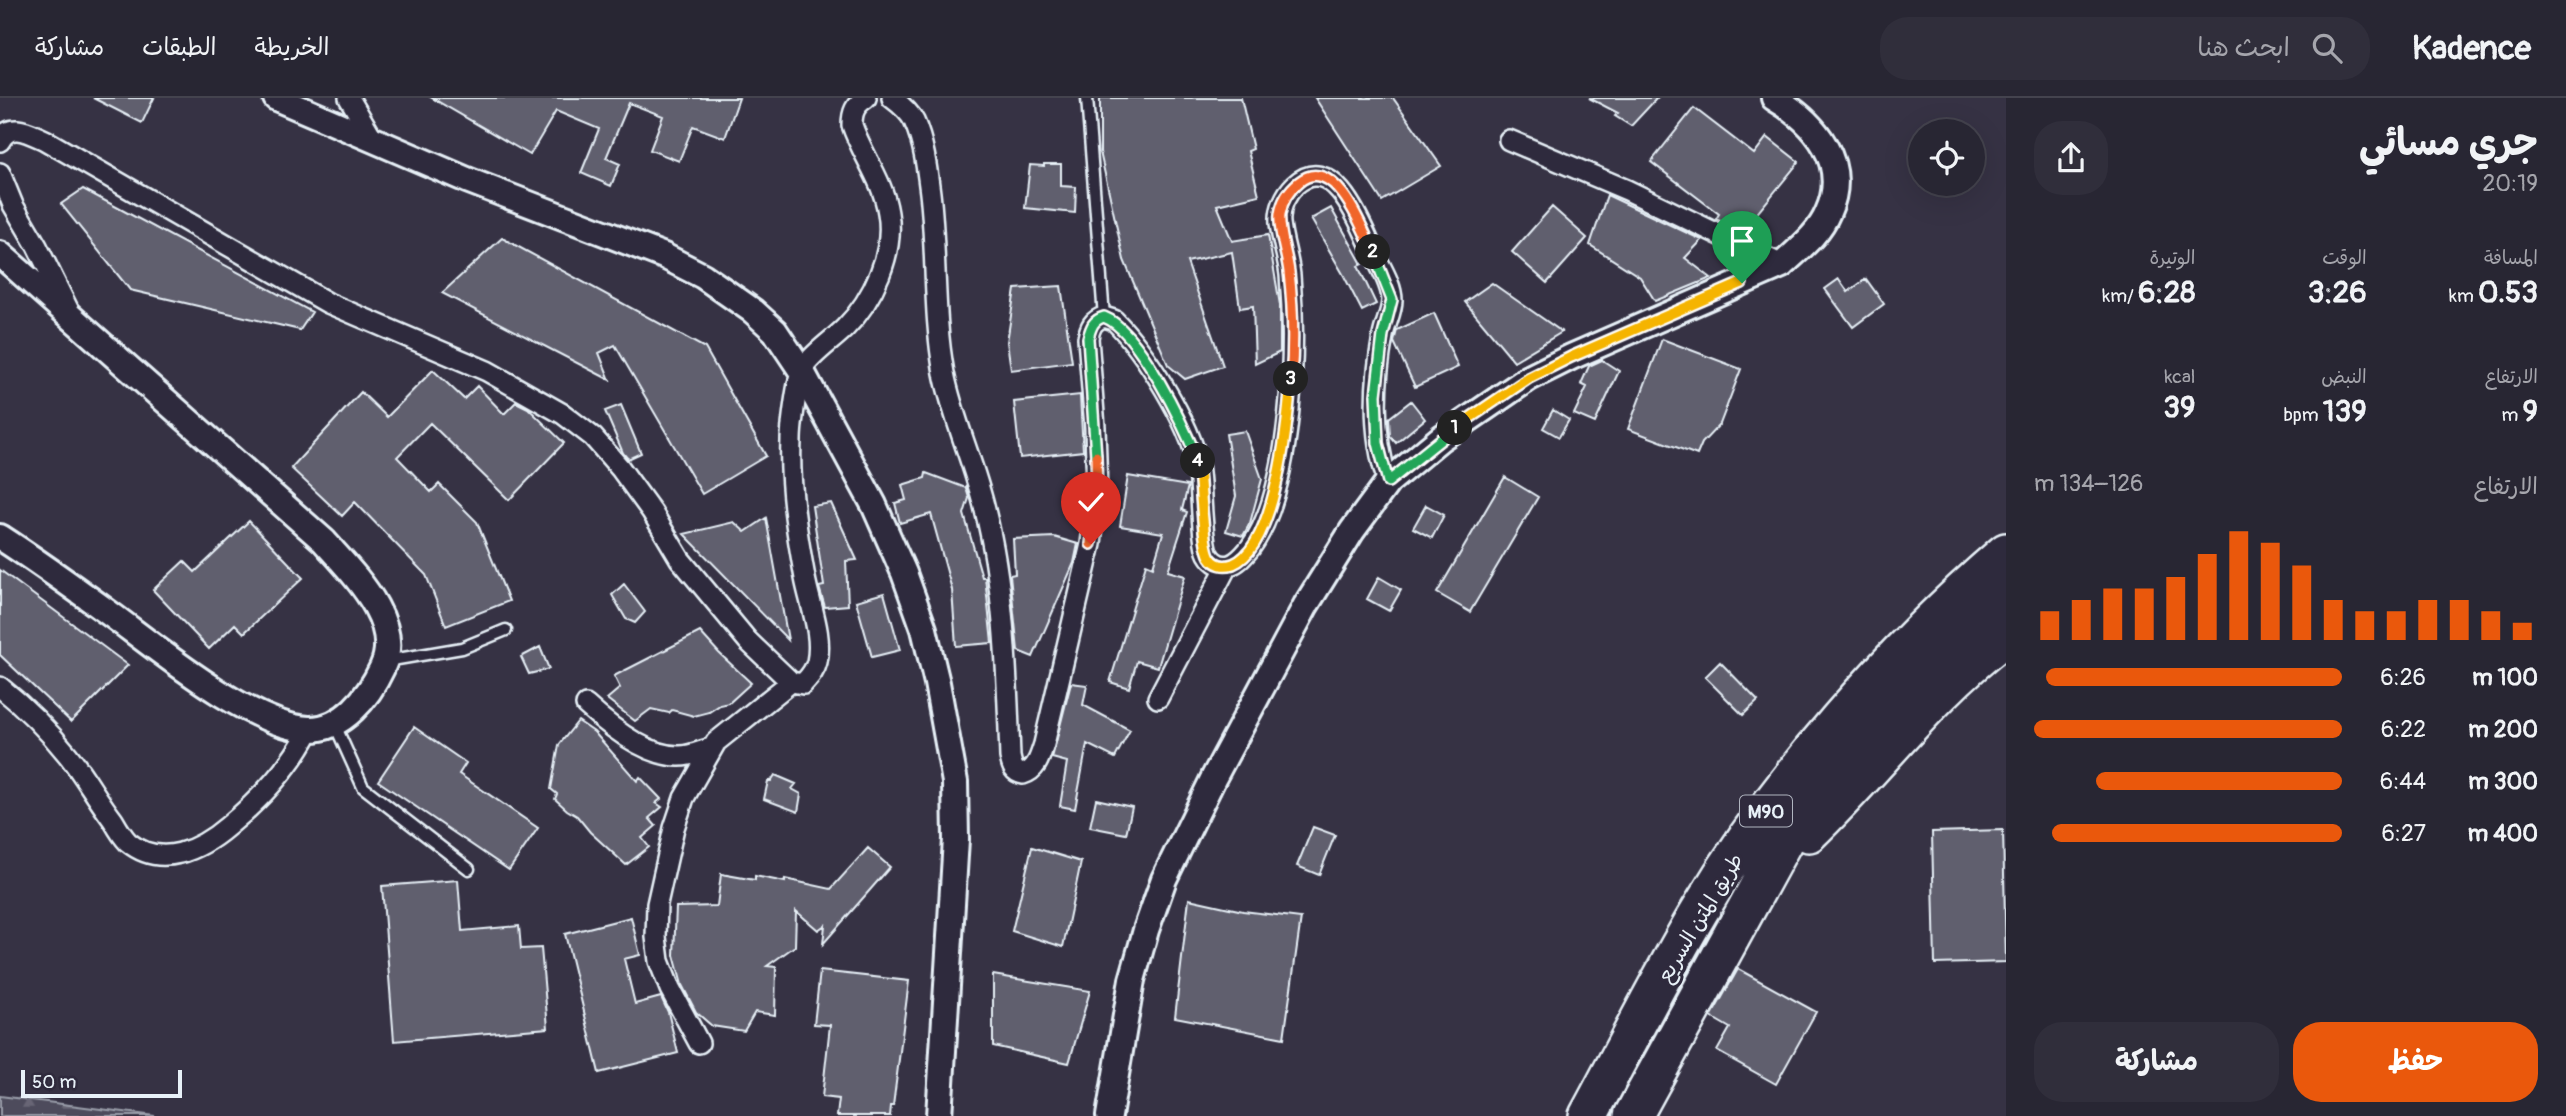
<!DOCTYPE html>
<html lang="ar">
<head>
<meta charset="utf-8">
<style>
	body { margin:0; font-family:Pangolin,"Playpen Sans Arabic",sans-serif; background:#302e3b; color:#f1f3f6; direction:rtl; height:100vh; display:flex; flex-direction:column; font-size:26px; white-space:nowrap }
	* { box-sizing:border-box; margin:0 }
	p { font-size:23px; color:#a5a5ac }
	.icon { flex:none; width:38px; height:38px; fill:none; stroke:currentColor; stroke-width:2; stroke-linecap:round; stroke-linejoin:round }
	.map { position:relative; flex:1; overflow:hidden; direction:ltr }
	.drawer { display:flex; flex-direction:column; background:#282633; width:560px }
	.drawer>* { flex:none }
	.buttons { position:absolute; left:1908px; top:21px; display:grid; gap:14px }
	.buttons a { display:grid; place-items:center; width:77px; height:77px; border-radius:50%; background:#282633; box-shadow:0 7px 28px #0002,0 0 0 2px #44434e; font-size:35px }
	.scale { position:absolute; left:21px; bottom:18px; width:161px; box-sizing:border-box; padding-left:7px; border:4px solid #e8f1f8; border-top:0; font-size:19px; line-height:24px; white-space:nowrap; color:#e8f1f8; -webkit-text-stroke:5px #2f2a3d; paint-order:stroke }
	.pin { position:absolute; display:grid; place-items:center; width:60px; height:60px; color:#fff; margin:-72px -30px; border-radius:50% 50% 50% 0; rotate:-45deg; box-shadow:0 0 7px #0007 }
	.pin .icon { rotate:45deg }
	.km { position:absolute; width:35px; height:35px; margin:-18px; border-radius:50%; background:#222; color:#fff; font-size:19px; line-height:35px; text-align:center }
	.round { display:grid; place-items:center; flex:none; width:74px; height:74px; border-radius:28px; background:#302e3b }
	.headline { display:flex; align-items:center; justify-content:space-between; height:119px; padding:0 28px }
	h1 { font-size:38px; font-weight:700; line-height:52px }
	.stats { display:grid; grid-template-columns:repeat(3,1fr); gap:10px; height:119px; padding:7px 28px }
	.stats div { display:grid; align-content:center }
	.stats b { font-size:30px; font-weight:700 }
	.stats small { font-size:19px; font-weight:400 }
	.stats p { font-size:19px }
	.chart { height:196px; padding:14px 28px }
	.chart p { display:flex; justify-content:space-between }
	.chart svg { width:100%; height:126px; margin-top:7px; stroke:#ea580c; stroke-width:6 }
	.action { display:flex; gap:14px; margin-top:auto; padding:14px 28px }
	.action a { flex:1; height:80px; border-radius:28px; background:#ea580c; color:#fff; font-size:28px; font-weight:700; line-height:80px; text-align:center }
	.action a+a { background:#302e3b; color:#f1f3f6 }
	ul { padding:0 28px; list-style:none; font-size:23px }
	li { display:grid; grid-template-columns:112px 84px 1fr; align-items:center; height:52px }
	li i { height:18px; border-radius:9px; background:#ea580c }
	header { display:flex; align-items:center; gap:42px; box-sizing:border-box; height:98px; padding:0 35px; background:#282633; border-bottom:2px solid #44434e }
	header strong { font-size:33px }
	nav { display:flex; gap:38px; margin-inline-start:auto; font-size:24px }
	.search { width:490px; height:63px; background:#302e3b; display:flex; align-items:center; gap:18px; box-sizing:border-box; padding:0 24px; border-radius:28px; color:#a5a5ac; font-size:26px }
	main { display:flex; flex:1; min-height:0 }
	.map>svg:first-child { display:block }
	.forest { fill:url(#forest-firs); stroke:#9a9eaa; stroke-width:2 }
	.building { fill:#605e6e; stroke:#e8f1f8; stroke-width:2 }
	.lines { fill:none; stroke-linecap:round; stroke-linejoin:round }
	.service-casing { stroke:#e8f1f8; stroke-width:15 }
	.minor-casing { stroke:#e8f1f8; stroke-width:24 }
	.tertiary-casing { stroke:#e8f1f8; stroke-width:30 }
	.motorway-casing { stroke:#e8f1f8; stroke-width:42 }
	.service { stroke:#2f2a3d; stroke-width:10 }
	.minor { stroke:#2f2a3d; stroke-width:19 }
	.tertiary { stroke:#2f2a3d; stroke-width:24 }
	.motorway { stroke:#2f2a3d; stroke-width:37 }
	.split-1-casing { stroke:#fff; stroke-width:14 }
	.split-2-casing { stroke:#fff; stroke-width:14 }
	.split-3-casing { stroke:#fff; stroke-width:14 }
	.split-4-casing { stroke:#fff; stroke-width:14 }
	.split-5-casing { stroke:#fff; stroke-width:14 }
	.split-6-casing { stroke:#fff; stroke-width:14 }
	.split-1 { stroke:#f5b400; stroke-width:9 }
	.split-2 { stroke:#22a559; stroke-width:9 }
	.split-3 { stroke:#f0652b; stroke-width:9 }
	.split-4 { stroke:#f5b400; stroke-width:9 }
	.split-5 { stroke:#22a559; stroke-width:9 }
	.split-6 { stroke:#f0652b; stroke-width:9 }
	.labels { text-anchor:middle; stroke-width:6; stroke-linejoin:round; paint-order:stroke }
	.shield { fill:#2f2a3d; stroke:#b0b5c0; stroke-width:2 }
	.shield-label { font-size:19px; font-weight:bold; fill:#e8f1f8 }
	.street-label { font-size:21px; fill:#e8f1f8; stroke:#2f2a3d }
</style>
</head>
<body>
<header>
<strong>Kadence</strong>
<div class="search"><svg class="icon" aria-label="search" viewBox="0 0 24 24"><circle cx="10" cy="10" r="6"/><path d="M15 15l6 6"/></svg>ابحث هنا</div>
<nav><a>الخريطة</a><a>الطبقات</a><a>مشاركة</a></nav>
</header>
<main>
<section class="drawer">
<div class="headline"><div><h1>جري مسائي</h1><p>20:19</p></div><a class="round"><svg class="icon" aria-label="share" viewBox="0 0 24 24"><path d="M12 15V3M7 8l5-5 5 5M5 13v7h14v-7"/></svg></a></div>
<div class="stats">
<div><p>المسافة</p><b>0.53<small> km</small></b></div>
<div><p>الوقت</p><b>3:26</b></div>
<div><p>الوتيرة</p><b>6:28<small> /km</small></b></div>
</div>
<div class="stats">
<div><p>الارتفاع</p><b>9<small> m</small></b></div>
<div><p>النبض</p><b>139<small> bpm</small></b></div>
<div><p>kcal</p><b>39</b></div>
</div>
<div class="chart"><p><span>الارتفاع</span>126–134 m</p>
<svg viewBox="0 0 160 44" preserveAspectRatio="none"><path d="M5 44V34M15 44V30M25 44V26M35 44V26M45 44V22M55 44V14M65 44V6M75 44V10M85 44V18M95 44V30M105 44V34M115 44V34M125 44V30M135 44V30M145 44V34M155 44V38"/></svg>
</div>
<ul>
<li><b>100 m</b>6:26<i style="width:96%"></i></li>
<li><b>200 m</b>6:22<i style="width:100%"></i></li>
<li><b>300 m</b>6:44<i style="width:80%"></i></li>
<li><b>400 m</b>6:27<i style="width:94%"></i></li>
</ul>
<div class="action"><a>حفظ</a><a>مشاركة</a></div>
</section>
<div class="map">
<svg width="2006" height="1018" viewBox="0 0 2006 1018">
	<defs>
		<pattern id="forest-firs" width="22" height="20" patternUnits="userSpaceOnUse" patternTransform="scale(1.75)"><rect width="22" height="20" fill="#4d4b5c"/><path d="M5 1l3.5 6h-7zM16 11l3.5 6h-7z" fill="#676574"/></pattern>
	</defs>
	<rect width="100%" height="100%" fill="#363244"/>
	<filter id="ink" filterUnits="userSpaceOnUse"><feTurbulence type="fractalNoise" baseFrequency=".0143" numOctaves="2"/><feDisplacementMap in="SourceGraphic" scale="14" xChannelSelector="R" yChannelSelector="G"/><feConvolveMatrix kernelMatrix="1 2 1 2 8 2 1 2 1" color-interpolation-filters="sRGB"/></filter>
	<g filter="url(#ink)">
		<path class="forest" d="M0,998L155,1018H0Z"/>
		<path class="building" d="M93,0H154L142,25Z
			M432,0H739L725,40L693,28L679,63L650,52L663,18L629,5L606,60L620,66L611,88L581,75L599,31L556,13L530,57Z
			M1100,0H1241L1253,51L1248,53L1259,97L1217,107L1232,143L1268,137L1280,207V254L1255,266L1253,208L1240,210L1232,154L1187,164L1223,268L1185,281L1168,267L1124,162L1100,54Z
			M1315,0H1393L1441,68L1382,103Z
			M1589,0H1657L1631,28L1615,18L1618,15Z
			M1694,10L1754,56L1767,39L1799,64L1750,124L1753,126L1747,137L1716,121L1719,116L1651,64Z
			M1044,66H1061V88L1076,89L1075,115L1025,110L1030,67L1044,68Z
			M83,91L312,214L300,232L130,192L61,106Z
			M1607,97L1702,142L1685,160L1711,180L1655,203L1640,179L1590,147Z
			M1552,109L1587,140L1547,185L1512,154Z
			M1331,110L1362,166L1358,168L1376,206L1362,213L1343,176L1311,121Z
			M502,140L705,250L766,358L702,396L615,247L599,255L610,282L442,195Z
			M1839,181L1848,194L1866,181L1884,206L1853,229L1825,191Z
			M1492,185L1519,204L1562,234L1514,263L1465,204Z
			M1061,188L1072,264L1011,272L1007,244L1015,191Z
			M1434,215L1458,269L1415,289L1394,244L1397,232Z
			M1662,241L1741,271L1720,326L1702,345L1697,357L1628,331Z
			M1602,262L1619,273L1595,325L1574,316L1587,289L1581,286L1589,268Z
			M433,272L464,301L477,288L504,316L516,304L528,310L564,345L509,402L430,325L397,359L431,394L439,386L477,424L509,503L446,528L426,477L355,404L342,418L291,370L361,294L387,319Z
			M1080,297L1083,353L1020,360L1014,304Z
			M1411,303L1425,321L1396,345L1390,338L1389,320Z
			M621,307L641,355L628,361L623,355L605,313Z
			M1553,312L1569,322L1559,339L1543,330Z
			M1245,333L1262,381L1250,425L1243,438L1226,433L1236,398L1226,336Z
			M926,375L966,390L969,400L964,416L982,479H985L992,545L956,548L952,492L931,416L900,425L895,405L906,402L902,387L925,380Z
			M1128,378L1188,388L1182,412L1187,414L1168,473L1185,478L1158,569L1137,563L1129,590L1110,584L1146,466L1153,469L1163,435L1120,428Z
			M1505,379L1538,399L1470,514L1437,495Z
			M831,405L857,462L846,463L848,507L825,509L819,489L824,488L812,408Z
			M1426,407L1444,417L1432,440L1413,430Z
			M766,420L788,542L684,436L734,424L745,434Z
			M249,423L303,480L244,535L235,526L209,551L153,492L184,463L195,474Z
			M1054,439L1078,446L1074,465L1033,559L1018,553L1010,477L1015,476L1013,441Z
			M0,472L128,567L71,624L0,557Z
			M1379,479L1401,492L1389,513L1367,501Z
			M624,486L645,514L635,525L626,521L612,497Z
			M884,495L900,552L872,559L856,503Z
			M700,534L719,555L751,585L729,605L720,607L709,614L694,618L672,612L669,615L651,611L635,623L607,601L620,590L614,578Z
			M540,549L549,571L529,576L521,559Z
			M1720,564L1758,603L1743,617L1705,579Z
			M1071,585L1087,587L1083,607L1130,632L1115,660L1087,646L1075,711L1060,708L1067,664L1052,660Z
			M578,623L594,634L637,683L640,679L661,701L656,705L662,709L649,720L656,728L642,740L649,749L626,767L590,734L577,718L567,712L555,701L557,696L551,691L559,647Z
			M414,629L466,665L459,676L538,730L509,772L378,683Z
			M775,677L796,686L792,691L801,696L798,714L764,701L768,683H771Z
			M1096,701L1132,709L1126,736L1090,729Z
			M1313,729L1335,737L1319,777L1297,768Z
			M2003,732L2006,864L1935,866L1932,734Z
			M1032,749L1081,764L1063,849L1012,833Z
			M868,750L890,769L823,846L825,827L818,832L796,813L795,848L767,868L776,869L775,917L755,914L744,933L712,928L696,914L682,887L674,857L676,809L717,808L721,776L755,782V778L785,784V781L831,791Z
			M458,782L462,833L519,828L521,851L541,850L548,930L394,943L382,788Z
			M1189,801L1243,813L1301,820L1284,940L1175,919Z
			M631,819L640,857L624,861L635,906L661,899L668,914L678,955L599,975L565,836Z
			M1738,871L1816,914L1776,986L1717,953L1730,930L1711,919Z
			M820,873L909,883L893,1008H891L890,1018H837L839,1001L822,999L830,927L814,926Z
			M993,877L1090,893L1069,965L993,948Z"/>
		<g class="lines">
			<g class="service-casing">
				<path id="service" d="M1087,0L1104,219
					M386,563L462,550L506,532
					M335,627L363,689L469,771"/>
			</g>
			<g class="minor-casing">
				<path id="minor" d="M349,0L375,44
					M892,0C900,6 909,13 914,23C924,45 927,71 930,95C937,154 933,216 944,275C953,321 974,365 985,412C1005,491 1007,578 1010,659C1012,668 1013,674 1023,676C1037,672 1040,658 1044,646L1091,446L1097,393L1095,329L1088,240C1090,229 1093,222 1104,219L1114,222C1145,253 1190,325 1198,367C1202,388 1201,442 1208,456C1213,465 1221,469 1230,467C1239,464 1244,457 1250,450C1293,392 1296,248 1290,177C1288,159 1282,143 1280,125C1279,111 1285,97 1295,87C1333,52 1361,127 1373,153C1379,167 1392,186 1392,202C1392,214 1385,226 1383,238C1374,286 1372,337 1388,384
					M1509,42L1627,92L1782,167
					M0,43C10,23 29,35 45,42L328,205L487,273L563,316L593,339L620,370L652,414L680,461L748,543L791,584L803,586C809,579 815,573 817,564C823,537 810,507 805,480C797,436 789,389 791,343C791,331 797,279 803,270C813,255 832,243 845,230C873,202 895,154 888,115C883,82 862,57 852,27C852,14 855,7 866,0
					M0,75L13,107L37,148L70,215
					M0,589C25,609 48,632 68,657C84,677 97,701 113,722C117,729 122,738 128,744C161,771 200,752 228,728C262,700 290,670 310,631
					M1158,600L1227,468
					M586,607C609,628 647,659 680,658C690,658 701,653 711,650
					M699,945L670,891L659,863L656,839L657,806L674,730L684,700L716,644L791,584"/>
			</g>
			<g class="tertiary-casing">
				<path id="tertiary" d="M276,0L467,82L664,158L703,178L753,213L775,233L801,272L874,407L904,475L924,531L937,585L955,684L956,741L939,1018
					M0,156L324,443C352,475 404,524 382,570C369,598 343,632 309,631C252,629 159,552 113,518C76,491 39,464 0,439
					M1109,1018L1132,882L1146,832L1164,781L1214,679L1306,507L1352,433L1388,384L1441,340L1529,280L1571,259L1782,167C1799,151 1819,136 1828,114C1850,65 1815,24 1774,0"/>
			</g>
			<g class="motorway-casing">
				<path id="motorway" d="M1809,735C1877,670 1930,595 2006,538
					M1588,1018C1625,950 1660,879 1700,812C1778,681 1891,553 2006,454
					M1633,1018L1788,735L1831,675L1893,603L1972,524L2006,497"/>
			</g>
			<use href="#service" class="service"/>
			<use href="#minor" class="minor"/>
			<use href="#tertiary" class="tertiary"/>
			<use href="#motorway" class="motorway"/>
		</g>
	</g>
	<g class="lines" filter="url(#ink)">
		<g class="split-1-casing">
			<path id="split-1" d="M1455,330L1529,280L1571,259L1742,185"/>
		</g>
		<g class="split-2-casing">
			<path id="split-2" d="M1373,154L1392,202L1383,237L1376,297L1378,345L1388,384L1455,330"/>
		</g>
		<g class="split-3-casing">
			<path id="split-3" d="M1291,281C1294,246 1293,209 1289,174C1287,156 1278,133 1280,116C1282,103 1289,92 1299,84C1334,55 1363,131 1373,154"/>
		</g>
		<g class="split-4-casing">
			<path id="split-4" d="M1198,363C1201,383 1202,446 1210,459C1215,467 1224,469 1233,466C1276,449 1288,322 1291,281"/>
		</g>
		<g class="split-5-casing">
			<path id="split-5" d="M1096,358L1088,240C1091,229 1093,222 1104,219C1139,232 1184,328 1198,363"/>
		</g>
		<g class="split-6-casing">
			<path id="split-6" d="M1091,446L1097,393L1096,358"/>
		</g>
		<use href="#split-1" class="split-1"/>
		<use href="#split-2" class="split-2"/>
		<use href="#split-3" class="split-3"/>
		<use href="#split-4" class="split-4"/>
		<use href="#split-5" class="split-5"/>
		<use href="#split-6" class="split-6"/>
	</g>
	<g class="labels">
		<rect class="shield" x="1740" y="697.5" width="52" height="31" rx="5"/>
		<g class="shield-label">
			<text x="1766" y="720">M90</text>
		</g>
		<g class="street-label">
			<text transform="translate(1700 820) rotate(-59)" y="7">طريق المتن السريع</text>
		</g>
	</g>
</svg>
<div class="buttons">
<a><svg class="icon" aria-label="locate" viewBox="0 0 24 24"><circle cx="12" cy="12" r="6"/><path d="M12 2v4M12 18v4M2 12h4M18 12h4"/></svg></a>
</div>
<div class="scale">50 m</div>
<div class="pin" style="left:1742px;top:185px;background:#1e9e55"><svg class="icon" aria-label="arrive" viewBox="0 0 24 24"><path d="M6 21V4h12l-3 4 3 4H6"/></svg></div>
<div class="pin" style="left:1091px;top:446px;background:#d93025"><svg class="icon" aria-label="check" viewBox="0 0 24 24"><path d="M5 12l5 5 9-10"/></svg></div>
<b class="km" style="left:1455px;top:330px">1</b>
<b class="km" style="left:1373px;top:154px">2</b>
<b class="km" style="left:1291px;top:281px">3</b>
<b class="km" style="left:1198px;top:363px">4</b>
</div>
</main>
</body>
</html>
